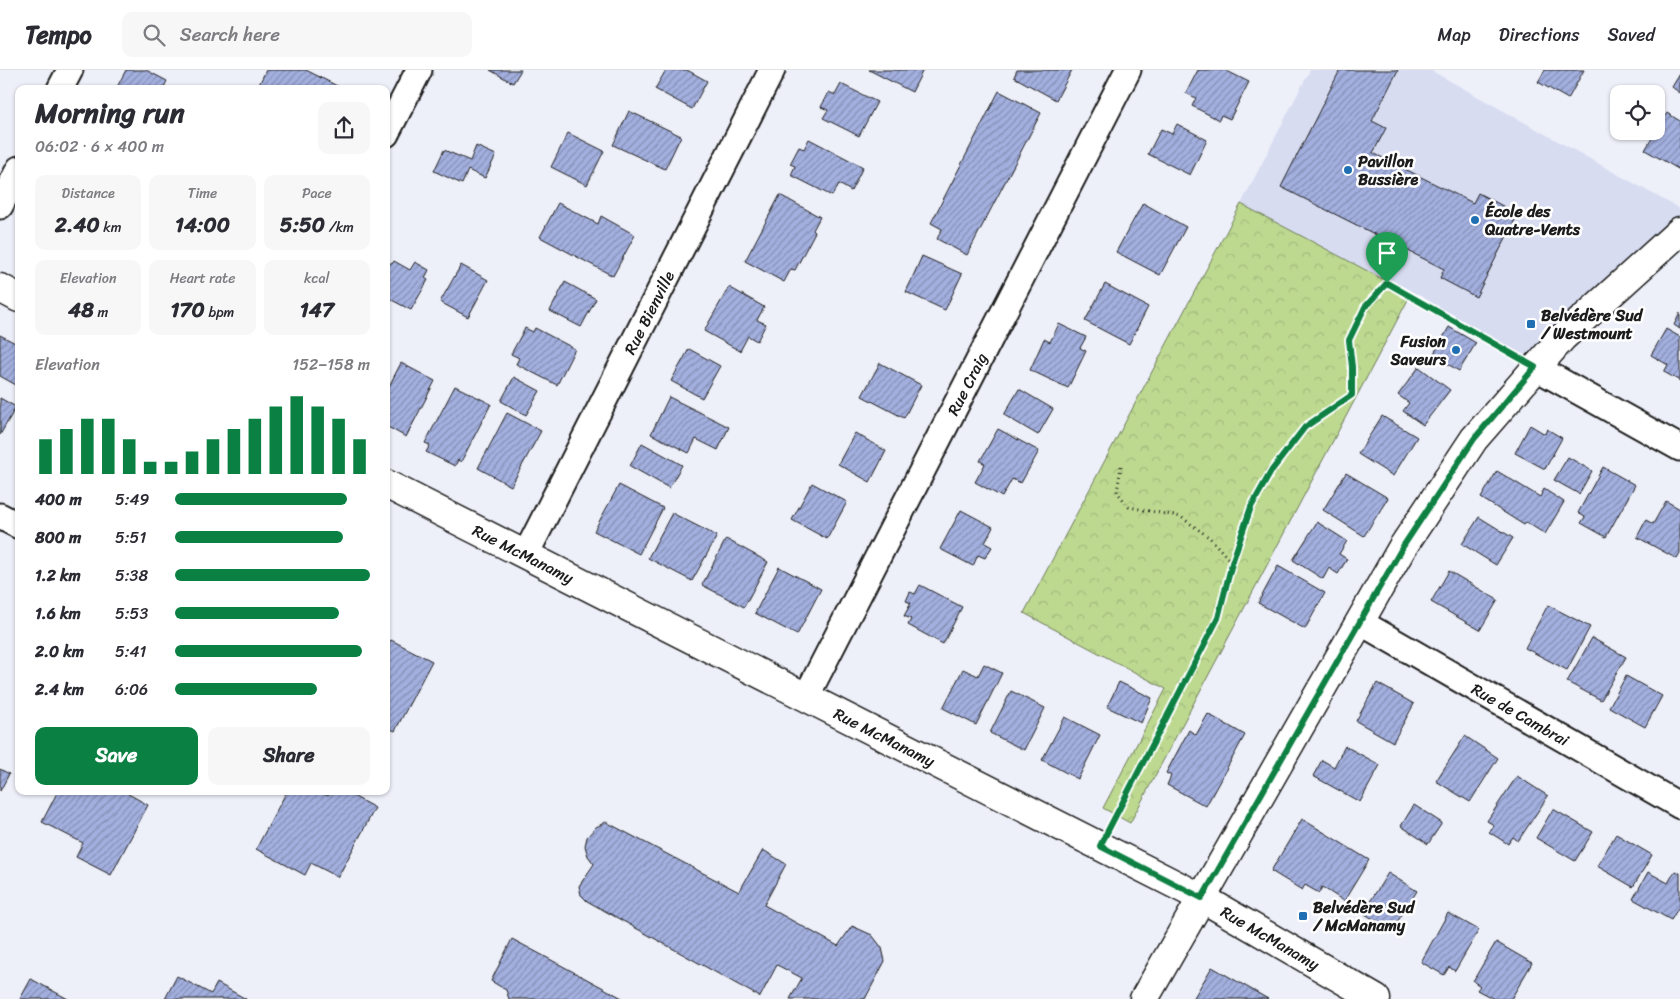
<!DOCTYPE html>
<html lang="en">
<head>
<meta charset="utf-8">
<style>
	body { margin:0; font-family:Sriracha,sans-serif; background:#f7f7f7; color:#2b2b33; height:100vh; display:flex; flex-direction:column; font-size:19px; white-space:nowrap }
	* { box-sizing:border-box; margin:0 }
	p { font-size:16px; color:#7c7c81 }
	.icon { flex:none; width:28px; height:28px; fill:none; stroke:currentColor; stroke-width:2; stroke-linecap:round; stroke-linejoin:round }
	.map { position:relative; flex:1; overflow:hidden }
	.sheet { position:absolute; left:15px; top:15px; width:375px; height:710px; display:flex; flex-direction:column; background:#fff; border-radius:10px; box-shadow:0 1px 4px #0004 }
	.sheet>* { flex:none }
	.fabs { position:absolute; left:1610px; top:15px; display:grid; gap:10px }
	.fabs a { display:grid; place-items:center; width:55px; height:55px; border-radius:10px; background:#fff; box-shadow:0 1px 4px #0004; font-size:25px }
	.pin { position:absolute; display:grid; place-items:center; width:42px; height:42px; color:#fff; margin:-51px -21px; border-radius:50% 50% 50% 0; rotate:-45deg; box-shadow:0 0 5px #0007 }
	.pin .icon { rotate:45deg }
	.round { display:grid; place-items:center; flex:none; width:52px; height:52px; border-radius:10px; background:#f7f7f7 }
	.head { display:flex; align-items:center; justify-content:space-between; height:85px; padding:0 20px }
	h1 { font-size:28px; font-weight:700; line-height:38px }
	.figures { display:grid; grid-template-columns:repeat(3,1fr); gap:8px; height:85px; padding:5px 20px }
	.figures div { display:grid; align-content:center; border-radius:10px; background:#f7f7f7; text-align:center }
	.figures b { font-size:21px; font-weight:700 }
	.figures small { font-size:14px; font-weight:400 }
	.figures p { font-size:14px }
	.chart { height:140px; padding:10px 20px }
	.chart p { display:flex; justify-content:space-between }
	.chart svg { width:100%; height:90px; margin-top:5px; stroke:#0b8043; stroke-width:6 }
	.button { display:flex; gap:10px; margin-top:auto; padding:10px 20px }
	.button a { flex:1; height:58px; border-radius:10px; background:#0b8043; color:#fff; font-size:20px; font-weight:700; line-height:58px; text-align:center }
	.button a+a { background:#f7f7f7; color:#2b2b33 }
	ul { padding:0 20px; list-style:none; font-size:16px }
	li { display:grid; grid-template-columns:80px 60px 1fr; align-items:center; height:38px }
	li i { height:12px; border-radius:6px; background:#0b8043 }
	header { display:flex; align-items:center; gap:30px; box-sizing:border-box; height:70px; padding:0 25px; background:#fff; border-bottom:1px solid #e1e1e2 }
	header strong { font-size:24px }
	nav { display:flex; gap:28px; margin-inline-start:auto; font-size:18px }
	.search { width:350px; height:45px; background:#f7f7f7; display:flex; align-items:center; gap:12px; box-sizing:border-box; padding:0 18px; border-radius:10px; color:#7c7c81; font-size:19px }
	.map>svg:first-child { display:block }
	.built { fill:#d7dcf1 }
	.park { fill:url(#park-crowns); stroke:#6c7a56 }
	.building { fill:url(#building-hatch); stroke:#1c1c1c }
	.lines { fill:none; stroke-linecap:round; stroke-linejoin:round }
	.street-casing { stroke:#1c1c1c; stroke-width:29 }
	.secondary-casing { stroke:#1c1c1c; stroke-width:31 }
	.path { stroke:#1c1c1c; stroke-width:3; stroke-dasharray:1 4; stroke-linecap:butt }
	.street { stroke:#fff; stroke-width:25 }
	.secondary { stroke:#fff; stroke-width:28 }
	.route-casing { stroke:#fff; stroke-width:10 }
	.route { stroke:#0b8043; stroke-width:6 }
	.poi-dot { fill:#1f6fb2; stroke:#fff; stroke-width:2 }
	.labels { text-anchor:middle; stroke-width:5; stroke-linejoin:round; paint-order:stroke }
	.poi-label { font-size:16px; font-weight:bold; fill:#1c1c1c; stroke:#fff; text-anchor:start }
	.street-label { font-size:16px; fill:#1c1c1c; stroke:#fff }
</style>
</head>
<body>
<header>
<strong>Tempo</strong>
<div class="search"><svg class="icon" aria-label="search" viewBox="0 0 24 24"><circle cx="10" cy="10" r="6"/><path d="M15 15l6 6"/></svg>Search here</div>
<nav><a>Map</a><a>Directions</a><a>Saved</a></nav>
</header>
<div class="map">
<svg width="1680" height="929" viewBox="0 0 1680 929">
	<defs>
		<pattern id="park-crowns" width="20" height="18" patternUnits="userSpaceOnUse" patternTransform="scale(1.25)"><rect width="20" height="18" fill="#bdd990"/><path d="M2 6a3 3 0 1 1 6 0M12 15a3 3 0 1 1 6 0" fill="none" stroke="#a2ba7c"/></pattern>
		<pattern id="building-hatch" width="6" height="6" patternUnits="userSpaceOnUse" patternTransform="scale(1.25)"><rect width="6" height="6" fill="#a3b0df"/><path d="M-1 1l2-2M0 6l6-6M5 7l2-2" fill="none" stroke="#848eb4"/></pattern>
	</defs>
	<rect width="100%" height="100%" fill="#edeff9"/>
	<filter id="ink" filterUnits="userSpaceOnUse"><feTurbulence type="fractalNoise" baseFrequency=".02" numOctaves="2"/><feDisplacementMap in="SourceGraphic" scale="10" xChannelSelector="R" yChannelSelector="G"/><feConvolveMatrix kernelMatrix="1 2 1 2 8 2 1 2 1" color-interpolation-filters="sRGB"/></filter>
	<g filter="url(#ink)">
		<path class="built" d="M1310,0H1430L1680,139V161L1535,297L1411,224L1241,134Z"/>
		<path class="park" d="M1241,134L1411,224L1130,753L1103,738L1166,619L1024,543Z"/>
		<path class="building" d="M126,0H146L167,11L163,19H116Z
			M266,0H306L343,19H257Z
			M490,0H521L513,13Z
			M666,0H687L707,11L692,39L655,19Z
			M869,0H923L912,22Z
			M1017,0H1072L1056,30L1014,7Z
			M1198,0H1225L1249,12L1230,49L1221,45L1219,50L1192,36L1196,28L1186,23Z
			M1340,0H1398L1372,51L1386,58L1373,83L1473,133L1478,123L1518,144L1476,227L1440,208L1444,199L1281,117Z
			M1545,0H1584L1568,29L1538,12Z
			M1680,4V23L1672,17Z
			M841,14L877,32L859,66L823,48L828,40L821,37L829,22L835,25Z
			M999,21L1041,43L967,185L937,169L942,159L931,153Z
			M629,41L681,66L665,99L613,75Z
			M1667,43L1680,51V100L1645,80Z
			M1177,54L1207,70L1190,105L1148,84L1161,59L1172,64Z
			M568,63L604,81L587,115L551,97Z
			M809,69L863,97L851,121L839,114L832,126L791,105L795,96L790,94L799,77L804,79Z
			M476,76L496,85L485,108L468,100L462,114L434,101L444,80L470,91Z
			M780,125L820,147L813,160L815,162L795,200L791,199L784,212L745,191Z
			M558,133L598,154L601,146L635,165L613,206L540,167Z
			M1143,133L1186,157L1160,205L1116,182Z
			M922,186L962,204L945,240L906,222Z
			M386,191L392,194L394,191L410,200L415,192L429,200L425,208L428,210L411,240L386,227Z
			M461,195L488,210L468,247L440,232Z
			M565,212L596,229L581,257L550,241Z
			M1105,214L1148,237L1129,274L1085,251Z
			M729,217L764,237L757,250L766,254L757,271L748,266L740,281L704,261Z
			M1680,243V259L1674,255Z
			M1059,254L1086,267L1080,278L1086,281L1068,318L1030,300L1044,269L1050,272Z
			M1449,257L1476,273L1459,301L1433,285Z
			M525,258L533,262L535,258L575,279L557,315L516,294L519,288L511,284Z
			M1666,259L1680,267V311L1664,302L1668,295L1651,285Z
			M0,265L19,275V309L16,315L0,306Z
			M689,279L720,296L702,328L671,311Z
			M401,293L435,311L406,367L386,356V322Z
			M880,293L921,315L904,348L862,326Z
			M1419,297L1450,320L1423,355L1403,341L1409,333L1398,325Z
			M514,307L540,321L526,345L501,331Z
			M455,316L491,334L461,392L458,390L455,396L426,382L430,375L425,373Z
			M1019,319L1053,339L1038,365L1004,345Z
			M669,327L729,357L718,380L696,369L689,383L651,364Z
			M0,328L16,337L0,365Z
			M507,343L541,361L511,416L478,398Z
			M1382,346L1417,367L1393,406L1358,384Z
			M1530,355L1545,364L1547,359L1562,368L1545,399L1515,383Z
			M998,359L1039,381L1021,413L1012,409L1002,427L975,412L985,394L980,391Z
			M855,363L886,381L870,412L838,394Z
			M642,373L682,395L669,418L630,396Z
			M1568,387L1592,401L1579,424L1554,410Z
			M1603,397L1635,415L1606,467L1581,453L1585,447L1578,443Z
			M1497,401L1540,427L1544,419L1564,432L1545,464L1526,452L1524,455L1481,428Z
			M1346,403L1388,428L1364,466L1323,440Z
			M812,413L847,432L827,469L792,450Z
			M619,415L663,438L639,484L594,461Z
			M1666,431L1680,439V484L1677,489L1637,467L1646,450L1653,454Z
			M961,440L993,457L985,473L992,477L985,488L978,485L973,496L940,479Z
			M672,443L717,466L692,511L648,488Z
			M1479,447L1513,468L1496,495L1462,474Z
			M1317,452L1347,471L1339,484L1347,489L1338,504L1329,498L1323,509L1293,490Z
			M726,469L768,492L744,537L702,515Z
			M1278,496L1325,523L1305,559L1258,533Z
			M779,497L821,519L797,565L755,543Z
			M1449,501L1498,530L1480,560L1431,532Z
			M920,515L962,537L943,574L908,555L911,549L904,546L911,533L906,531L910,522L915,524Z
			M1548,535L1590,557L1567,600L1525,578Z
			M1592,568L1626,587L1601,630L1567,612Z
			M391,570L432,591L395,661L386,657V578Z
			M984,594L1002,603L976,655L943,638L963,599L978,606Z
			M1626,606L1662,626L1645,657L1609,637Z
			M1119,612L1152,628L1141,653L1107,637Z
			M1377,613L1414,634L1393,672L1356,651Z
			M1011,621L1045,638L1024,680L990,663Z
			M1208,644L1245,665L1206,736L1167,715L1171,706L1166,703L1189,660L1196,665Z
			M1065,647L1100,665L1078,709L1042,690Z
			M1465,666L1498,688L1470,732L1436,711Z
			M1345,676L1380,695L1360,732L1313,706L1322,690L1334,697Z
			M0,699L9,704L0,721Z
			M1517,706L1548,726L1518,771L1513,767L1508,774L1489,762L1494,755L1487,751Z
			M58,721H123L148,735L111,805L76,787L83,773L42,752Z
			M287,721H318L328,726L331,721H344L375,738L338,807L311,793L305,805L256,779Z
			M1414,735L1442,753L1428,774L1401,756Z
			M1553,739L1593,762L1575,791L1536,768Z
			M1302,749L1369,790L1344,831L1322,817L1319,823L1305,815L1302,820L1271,801Z
			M606,752L739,822L763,780L786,794L764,835L838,876L852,856L872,865L882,878L885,891L865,929H790L802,908L777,895L760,927L587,831L581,825L579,816L594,794L588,786L585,776L587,767L596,757Z
			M1616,764L1652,785L1633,817L1597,796Z
			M1675,801L1680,803V835L1671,850L1633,829L1648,802L1668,813Z
			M1388,803L1417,821L1392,860L1363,843Z
			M1448,843L1479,860L1455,901L1449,897L1444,905L1421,892Z
			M512,869L624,929H509L506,920L491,911Z
			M1496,872L1532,893L1511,929H1494L1477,920L1480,916L1473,911Z
			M1212,897L1268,929H1193Z
			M177,906L211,924L217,913L246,929H165Z
			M31,909L68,929H20Z"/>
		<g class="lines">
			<g class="street-casing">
				<g id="street">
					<path d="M60,19L70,0"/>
					<path d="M386,64L419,0"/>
					<path d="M0,136L19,99"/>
					<path d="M1535,297L1680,378"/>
					<path d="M0,446L19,456"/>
					<path id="s1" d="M526,484L772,0"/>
					<path id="s2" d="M1360,552L1680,736"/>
					<path id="s3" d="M806,627L1128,0"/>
				</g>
			</g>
			<g class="secondary-casing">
				<g id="secondary">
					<path d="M0,218L19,228"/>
					<path id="s4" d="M386,414L1202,828L1376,929"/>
					<path d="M1144,929L1402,478L1474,369L1562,268L1680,161"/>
				</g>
			</g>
			<path class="path" d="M1232,493C1249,442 1266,397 1304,358C1317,345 1337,335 1352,325L1353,297L1349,270L1365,237L1387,213L1513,284
				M1112,754L1218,548L1232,493L1210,468L1181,447L1129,437L1117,422L1121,396"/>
			<use href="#street" class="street"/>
			<use href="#secondary" class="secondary"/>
		</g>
	</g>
	<g class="lines" filter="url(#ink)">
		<g class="route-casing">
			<path id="route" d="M1387,213L1535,297L1474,369L1402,478L1202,828L1100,776L1218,548L1232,493L1251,437L1272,400L1305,357L1352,325V297L1349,270L1365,237Z"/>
		</g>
		<use href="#route" class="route"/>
	</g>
	<g class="poi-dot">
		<circle cx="1348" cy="100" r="5"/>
		<circle cx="1475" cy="150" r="5"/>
		<rect x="1526" y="249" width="10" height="10" rx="2.5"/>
		<circle cx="1456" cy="280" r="5"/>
		<rect x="1298" y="841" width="10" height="10" rx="2.5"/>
	</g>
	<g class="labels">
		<g class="poi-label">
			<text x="1358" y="97">Pavillon<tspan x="1358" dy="18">Bussière</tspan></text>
			<text x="1485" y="147">École des<tspan x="1485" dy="18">Quatre-Vents</tspan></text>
			<text x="1541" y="251">Belvédère Sud<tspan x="1541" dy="18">/ Westmount</tspan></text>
			<text x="1446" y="277" text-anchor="end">Fusion<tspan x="1446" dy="18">Saveurs</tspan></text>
			<text x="1313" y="843">Belvédère Sud<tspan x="1313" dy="18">/ McManamy</tspan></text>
		</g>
		<g class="street-label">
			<text dy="6" stroke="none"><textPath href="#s1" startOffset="271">Rue Bienville</textPath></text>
			<text dy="6" stroke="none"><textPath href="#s3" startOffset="352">Rue Craig</textPath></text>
			<text dy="6" stroke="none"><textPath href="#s4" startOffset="154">Rue McManamy</textPath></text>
			<text dy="6" stroke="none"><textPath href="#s2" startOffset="185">Rue de Cambrai</textPath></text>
			<text dy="6" stroke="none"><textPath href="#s4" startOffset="559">Rue McManamy</textPath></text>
			<text dy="6" stroke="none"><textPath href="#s4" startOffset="994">Rue McManamy</textPath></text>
		</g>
	</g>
</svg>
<div class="fabs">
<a><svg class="icon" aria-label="locate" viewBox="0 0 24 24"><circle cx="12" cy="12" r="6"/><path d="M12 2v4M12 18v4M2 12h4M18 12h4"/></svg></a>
</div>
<div class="pin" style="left:1387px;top:213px;background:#1e9e55"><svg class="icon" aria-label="arrive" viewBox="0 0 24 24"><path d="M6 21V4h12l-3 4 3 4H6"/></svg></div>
<section class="sheet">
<div class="head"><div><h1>Morning run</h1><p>06:02 · 6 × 400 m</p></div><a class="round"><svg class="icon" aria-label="share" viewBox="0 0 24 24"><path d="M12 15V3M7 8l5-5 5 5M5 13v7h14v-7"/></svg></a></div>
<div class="figures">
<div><p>Distance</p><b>2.40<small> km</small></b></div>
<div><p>Time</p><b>14:00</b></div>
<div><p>Pace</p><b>5:50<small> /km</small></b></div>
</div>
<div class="figures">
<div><p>Elevation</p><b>48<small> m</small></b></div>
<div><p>Heart rate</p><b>170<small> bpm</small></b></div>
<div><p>kcal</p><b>147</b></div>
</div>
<div class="chart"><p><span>Elevation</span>152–158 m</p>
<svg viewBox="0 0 160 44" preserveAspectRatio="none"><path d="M5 44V27M15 44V22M25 44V17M35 44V17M45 44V27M55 44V38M65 44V38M75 44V33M85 44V27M95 44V22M105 44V17M115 44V11M125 44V6M135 44V11M145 44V17M155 44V27"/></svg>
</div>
<ul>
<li><b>400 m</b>5:49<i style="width:88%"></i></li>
<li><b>800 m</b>5:51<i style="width:86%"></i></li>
<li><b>1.2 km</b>5:38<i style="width:100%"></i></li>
<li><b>1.6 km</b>5:53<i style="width:84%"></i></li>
<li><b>2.0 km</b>5:41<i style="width:96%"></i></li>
<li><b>2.4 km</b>6:06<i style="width:73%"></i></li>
</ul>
<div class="button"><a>Save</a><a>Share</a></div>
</section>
</div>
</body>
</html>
